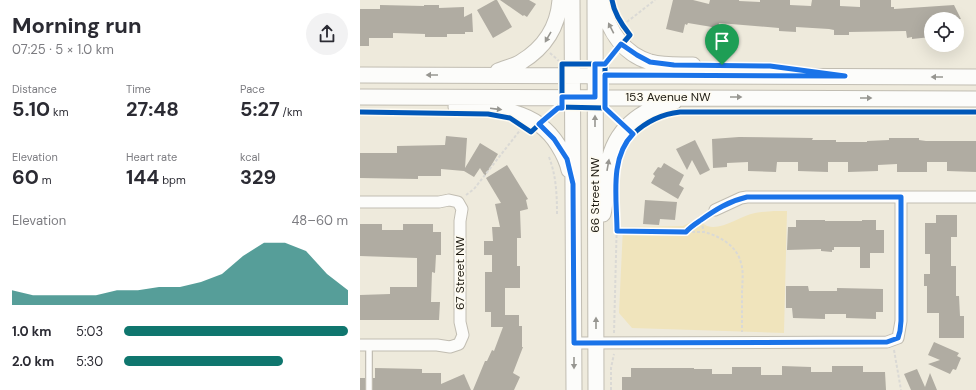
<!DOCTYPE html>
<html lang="en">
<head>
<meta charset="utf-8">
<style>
	body { margin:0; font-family:"DM Sans",sans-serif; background:#f2f2f3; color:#2b2b33; height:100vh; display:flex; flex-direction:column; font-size:15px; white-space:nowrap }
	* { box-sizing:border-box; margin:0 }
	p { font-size:13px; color:#7c7c81 }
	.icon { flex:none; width:22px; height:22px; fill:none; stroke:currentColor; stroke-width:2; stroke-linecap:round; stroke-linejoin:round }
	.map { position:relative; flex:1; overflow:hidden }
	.details { display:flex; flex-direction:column; background:#fff; width:360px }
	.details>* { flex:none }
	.tools { position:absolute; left:564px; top:12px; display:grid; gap:8px }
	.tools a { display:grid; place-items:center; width:40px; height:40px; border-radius:50%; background:#fff; box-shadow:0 4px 16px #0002; font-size:20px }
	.pin { position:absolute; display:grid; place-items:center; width:34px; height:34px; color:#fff; margin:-41px -17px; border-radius:50% 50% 50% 0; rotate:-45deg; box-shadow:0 0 4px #0007 }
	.pin .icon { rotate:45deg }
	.round { display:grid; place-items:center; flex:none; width:42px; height:42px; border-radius:21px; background:#f2f2f3 }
	.headline { display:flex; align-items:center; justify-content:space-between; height:68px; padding:0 12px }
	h1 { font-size:22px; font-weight:700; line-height:30px }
	.metrics { display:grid; grid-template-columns:repeat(3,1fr); gap:6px; height:68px; padding:4px 12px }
	.metrics div { display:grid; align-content:center }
	.metrics b { font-size:20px; font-weight:700 }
	.metrics small { font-size:11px; font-weight:400 }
	.metrics p { font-size:11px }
	.chart { height:112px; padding:8px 12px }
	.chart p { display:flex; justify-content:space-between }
	.chart svg { width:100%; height:72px; margin-top:4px; fill:#0f766e; opacity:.7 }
	ul { padding:0 12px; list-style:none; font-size:13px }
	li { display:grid; grid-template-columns:64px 48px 1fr; align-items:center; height:30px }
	li i { height:10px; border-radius:5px; background:#0f766e }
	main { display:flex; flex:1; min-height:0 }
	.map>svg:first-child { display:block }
	.green { fill:#f0e4bc }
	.building { fill:#b0aca2 }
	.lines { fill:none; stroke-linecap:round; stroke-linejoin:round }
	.service-casing { stroke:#c1bdb2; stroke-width:8 }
	.minor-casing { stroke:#c1bdb2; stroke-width:13 }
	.secondary-casing { stroke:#c1bdb2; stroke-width:17 }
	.path { stroke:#dad9d5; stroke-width:2; stroke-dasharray:3 2; stroke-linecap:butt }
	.service { stroke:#fcfcfa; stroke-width:5.5 }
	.minor { stroke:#fcfcfa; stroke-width:11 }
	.secondary { stroke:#fcfcfa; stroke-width:15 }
	.cycleway-casing { stroke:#fefbf1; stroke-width:8 }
	.cycleway { stroke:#0057b8; stroke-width:5 }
	.oneway { fill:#979691 }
	.route-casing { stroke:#fff; stroke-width:8 }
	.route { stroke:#1a73e8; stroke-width:5 }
	.labels { text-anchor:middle; stroke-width:3; stroke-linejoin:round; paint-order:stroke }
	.street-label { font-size:12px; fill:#1c1910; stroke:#fefbf1 }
</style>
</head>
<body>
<main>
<section class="details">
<div class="headline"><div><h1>Morning run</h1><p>07:25 · 5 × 1.0 km</p></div><a class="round"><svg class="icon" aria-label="share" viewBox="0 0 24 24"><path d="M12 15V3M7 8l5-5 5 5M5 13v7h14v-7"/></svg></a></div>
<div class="metrics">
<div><p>Distance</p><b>5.10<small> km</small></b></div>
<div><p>Time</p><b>27:48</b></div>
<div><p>Pace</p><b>5:27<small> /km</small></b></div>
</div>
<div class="metrics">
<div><p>Elevation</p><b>60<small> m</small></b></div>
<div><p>Heart rate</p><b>144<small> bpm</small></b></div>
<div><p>kcal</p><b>329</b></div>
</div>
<div class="chart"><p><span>Elevation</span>48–60 m</p>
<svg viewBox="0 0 160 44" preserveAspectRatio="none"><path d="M0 44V35L10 38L20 38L30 38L40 38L50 35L60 35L70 33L80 33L90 30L100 25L110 14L120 6L130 6L140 11L150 25L160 35V44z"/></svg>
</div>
<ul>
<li><b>1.0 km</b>5:03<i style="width:100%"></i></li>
<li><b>2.0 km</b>5:30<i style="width:71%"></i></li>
</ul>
</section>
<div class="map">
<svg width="616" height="390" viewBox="0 0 616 390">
	<rect width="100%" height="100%" fill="#eeeadc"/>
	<path class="green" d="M427,211L424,333L272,328L259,313L263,227L323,226L337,219C340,221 343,224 347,226C361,231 380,216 395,213C405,211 416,211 427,211Z"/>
	<path class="building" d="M135,0H137L152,27L133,38L117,10Z
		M140,0H169L176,4L167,17L164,15L163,16Z
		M313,0H333L349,4L350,0H379V1L400,2V0H430V5L451,6L452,0H480V6L500,7V0H531V7H534V9L594,5L601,19H571V37L552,39V37L547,38L546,31L489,32V35H474V30L469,29L436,27V32L419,31V28L359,23L358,28L328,23L327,25L325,24L323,33L306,29Z
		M20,5L64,6V5H79V8L104,7V17L112,13L113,32H105V34H87V37H65V34L33,33V38H9V46H0V9H20Z
		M86,136L107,138L105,168L120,143L138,154L125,176L120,168L114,177L104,171L81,169V176H58V179L0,178V153H37V146L85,145Z
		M379,137L453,138L452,140H476V142H507V141L529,140V138H559V140L566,141H616V172L587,171V162H567V172H537V164L518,165V171L488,172V162H468V172L438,171V162H417L416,172L388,171V162L367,163V167L353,168L352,139Z
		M335,140L350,170L340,175L332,160L327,170L316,149Z
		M304,163L324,175L319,185L324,188L318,199L291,183L295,176L293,174L298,167L301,168Z
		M147,165L168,199L166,200L168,209L160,211L161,238H157V266H160V288H145V315H159V326H162V347H163L153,373L160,377L154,390H113L125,361H127L132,350L134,351L143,327H131V312H125V272H132V255H124V241H133L132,227H140L135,204L141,203L126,178Z
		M285,200L317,202L315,220L300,219L299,225L283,224Z
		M576,215H597V237H591V266H596V296H599L600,316H604V338H579V313H567V286H564V274H570V254H565V223H576Z
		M436,220H465V221H502V220H516V230H524V253H510V268H500V247H474V250H472V252L461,251V249L427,250L428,227H436Z
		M0,224H22V230H43V224H73V232H81V255H76L75,273L72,272L71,302H80L79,320H0V295L30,294V287H57V258L0,256Z
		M426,286H448L449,291H477V288L523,289V312H516V319L486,318V314H465V319L433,318L432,308H426Z
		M574,342L599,353L597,356L601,358L596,370L593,369L590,374L568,364L580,360L568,355Z
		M422,366L451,367V372H472V366H503V372H525L526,390H262V377H271V368H334V369H352V374H372V367H401V375H422Z
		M15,368L62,369V373H81V384L104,374L111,390H13V378H15Z
		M557,369L565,387L570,373L577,390H551L544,374Z
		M0,378H5V390H0Z"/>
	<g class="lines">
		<g class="service-casing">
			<path id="service" d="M9,345V390"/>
		</g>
		<g class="minor-casing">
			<path id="minor" d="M0,202H79L89,200L98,202L102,209L100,221V322L103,335L99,344L90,347L77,345H0
				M355,210L381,198L387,197H616
				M214,343L527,342L538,338L541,321V197"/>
		</g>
		<g class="secondary-casing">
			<path id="secondary" d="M212,0L214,390
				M235,0L236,390
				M241,0C247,27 261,53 290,62C304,66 319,65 333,65
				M138,71C145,68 155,66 161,62C184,48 198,27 200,0
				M0,75L616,77
				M0,97L616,99
				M96,107C136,108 175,108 198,145C203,153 207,160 209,170
				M243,214C247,198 245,182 248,165C254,130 280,109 314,102"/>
		</g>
		<path class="path" d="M263,25L295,0
			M190,53L199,61
			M189,157C196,175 197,194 197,214
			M106,195L114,189L161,129
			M341,221L344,232
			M257,231L344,232C360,236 377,246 381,263C384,272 382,284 382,294C382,307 382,319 382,332
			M326,232L330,227L347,216
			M254,333L257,216
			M534,350L541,390
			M251,390V368L254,354"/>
		<use href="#service" class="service"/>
		<use href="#minor" class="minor"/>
		<use href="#secondary" class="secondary"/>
		<g class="cycleway-casing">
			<path id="cycleway" d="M202,107V64H245
				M245,108V64L270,35C262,25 254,13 252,0
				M0,112L128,114L150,118L171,132L198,107L245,108L273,134C287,121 301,114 320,112H616"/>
		</g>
		<use href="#cycleway" class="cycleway"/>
	</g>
	<defs><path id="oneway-solid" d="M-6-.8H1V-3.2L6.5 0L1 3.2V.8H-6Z"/></defs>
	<g class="oneway">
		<use href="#oneway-solid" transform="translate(251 28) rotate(-117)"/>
		<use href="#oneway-solid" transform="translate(188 37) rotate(120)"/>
		<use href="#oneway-solid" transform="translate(72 75) rotate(-180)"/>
		<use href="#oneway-solid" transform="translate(577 77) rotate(-180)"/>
		<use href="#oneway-solid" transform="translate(376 97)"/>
		<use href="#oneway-solid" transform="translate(506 98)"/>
		<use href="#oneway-solid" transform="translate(136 109) rotate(7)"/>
		<use href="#oneway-solid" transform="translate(235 121) rotate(-90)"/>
		<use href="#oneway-solid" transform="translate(248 165) rotate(-80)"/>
		<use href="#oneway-solid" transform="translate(236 323) rotate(-90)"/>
		<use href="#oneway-solid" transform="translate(214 363) rotate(90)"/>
	</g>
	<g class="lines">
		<g class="route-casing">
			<path id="route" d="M261,44L277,55L290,62L314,65L410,66L485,76L245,75V108L273,134C249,158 257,200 257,231L326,232C330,227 335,224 341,220C355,210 369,201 387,197H541V321L540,331L538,338L527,342L214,343L213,184L207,159L194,139L179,124L198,108H202V97H235V64H245Z"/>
		</g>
		<use href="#route" class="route"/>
	</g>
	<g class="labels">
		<g class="street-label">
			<text x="308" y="101">153 Avenue NW</text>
			<text transform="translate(235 195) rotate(-90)" y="4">66 Street NW</text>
			<text transform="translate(100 273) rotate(-90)" y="4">67 Street NW</text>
		</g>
	</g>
</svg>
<div class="tools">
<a><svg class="icon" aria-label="locate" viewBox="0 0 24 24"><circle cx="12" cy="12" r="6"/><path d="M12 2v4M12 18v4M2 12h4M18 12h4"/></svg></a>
</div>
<div class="pin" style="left:362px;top:65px;background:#1e9e55"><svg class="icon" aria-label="arrive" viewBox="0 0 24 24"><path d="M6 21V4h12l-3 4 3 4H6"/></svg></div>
</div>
</main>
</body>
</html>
